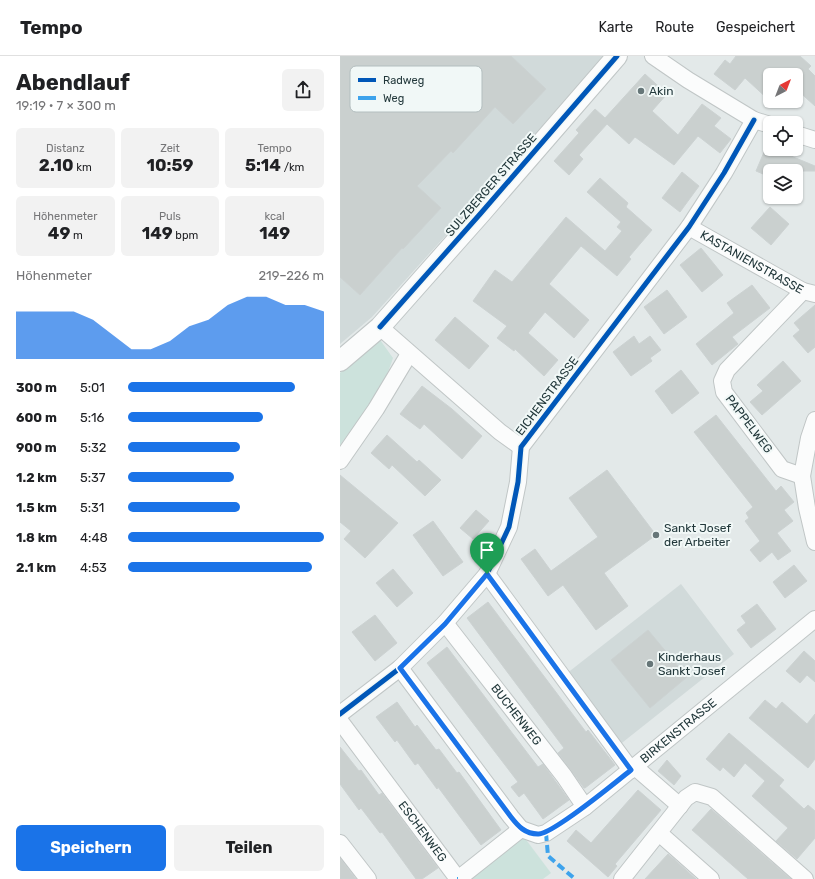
<!DOCTYPE html>
<html lang="de">
<head>
<meta charset="utf-8">
<style>
	body { margin:0; font-family:Rubik,sans-serif; background:#f2f2f2; color:#202124; height:100vh; display:flex; flex-direction:column; font-size:15px; white-space:nowrap }
	* { box-sizing:border-box; margin:0 }
	p { font-size:13px; color:#757577 }
	.icon { flex:none; width:22px; height:22px; fill:none; stroke:currentColor; stroke-width:2; stroke-linecap:round; stroke-linejoin:round }
	.map { position:relative; flex:1; overflow:hidden }
	.drawer { display:flex; flex-direction:column; background:#fff; width:340px }
	.drawer>* { flex:none }
	.needle { width:26px; rotate:42deg }
	.fabs { position:absolute; left:423px; top:12px; display:grid; gap:8px }
	.fabs a { display:grid; place-items:center; width:40px; height:40px; border-radius:6px; background:#fff; box-shadow:0 1px 3px #0004; font-size:20px }
	.pin { position:absolute; display:grid; place-items:center; width:34px; height:34px; color:#fff; margin:-41px -17px; border-radius:50% 50% 50% 0; rotate:-45deg; box-shadow:0 0 4px #0007 }
	.pin .icon { rotate:45deg }
	.round { display:grid; place-items:center; flex:none; width:42px; height:42px; border-radius:6px; background:#f2f2f2 }
	.summary { display:flex; align-items:center; justify-content:space-between; height:68px; padding:0 16px }
	h1 { font-size:22px; font-weight:700; line-height:30px }
	.stats { display:grid; grid-template-columns:repeat(3,1fr); gap:6px; height:68px; padding:4px 16px }
	.stats div { display:grid; align-content:center; border-radius:6px; background:#f2f2f2; text-align:center }
	.stats b { font-size:17px; font-weight:700 }
	.stats small { font-size:11px; font-weight:400 }
	.stats p { font-size:11px }
	.chart { height:112px; padding:8px 16px }
	.chart p { display:flex; justify-content:space-between }
	.chart svg { width:100%; height:72px; margin-top:4px; fill:#1a73e8; opacity:.7 }
	.action { display:flex; gap:8px; margin-top:auto; padding:8px 16px }
	.action a { flex:1; height:46px; border-radius:6px; background:#1a73e8; color:#fff; font-size:16px; font-weight:700; line-height:46px; text-align:center }
	.action a+a { background:#f2f2f2; color:#202124 }
	ul { padding:0 16px; list-style:none; font-size:13px }
	li { display:grid; grid-template-columns:64px 48px 1fr; align-items:center; height:30px }
	li i { height:10px; border-radius:5px; background:#1a73e8 }
	header { display:flex; align-items:center; gap:24px; box-sizing:border-box; height:56px; padding:0 20px; background:#fff; border-bottom:1px solid #e0e0e0 }
	header strong { font-size:19px }
	nav { display:flex; gap:22px; margin-inline-start:auto; font-size:14px }
	main { display:flex; flex:1; min-height:0 }
	.map>svg:first-child { display:block }
	.built { fill:#d1dada }
	.green { fill:#cce2dc }
	.building { fill:#cad0cf; stroke:#ccd2d2 }
	.lines { fill:none; stroke-linecap:round; stroke-linejoin:round }
	.minor-casing { stroke:#c0c6c6; stroke-width:18 }
	.tertiary-casing { stroke:#c0c6c6; stroke-width:22 }
	.minor { stroke:#fbfcfc; stroke-width:16 }
	.tertiary { stroke:#fbfcfc; stroke-width:20 }
	.quiet { stroke:#3ea3ec; stroke-width:4; stroke-dasharray:8 4; stroke-linecap:butt }
	.cycleway-casing { stroke:#f1f8f7; stroke-width:8 }
	.cycleway { stroke:#0057b8; stroke-width:5 }
	.route-casing { stroke:#fff; stroke-width:8 }
	.route { stroke:#1a73e8; stroke-width:5 }
	.poi-dot { fill:#667678; stroke:#f1f8f7; stroke-width:1.5 }
	.labels { text-anchor:middle; stroke-width:4; stroke-linejoin:round; paint-order:stroke }
	.poi-label { font-size:12px; fill:#22383b; stroke:#f1f8f7; text-anchor:start }
	.street-label { font-size:12px; fill:#22383b; stroke:#f1f8f7 }
	.key { fill:#f1f8f7; stroke:#b3bebf; stroke-width:1 }
	.key-label { font-size:11px; fill:#22383b }
</style>
</head>
<body>
<header>
<strong>Tempo</strong>
<nav><a>Karte</a><a>Route</a><a>Gespeichert</a></nav>
</header>
<main>
<section class="drawer">
<div class="summary"><div><h1>Abendlauf</h1><p>19:19 · 7 × 300 m</p></div><a class="round"><svg class="icon" aria-label="share" viewBox="0 0 24 24"><path d="M12 15V3M7 8l5-5 5 5M5 13v7h14v-7"/></svg></a></div>
<div class="stats">
<div><p>Distanz</p><b>2.10<small> km</small></b></div>
<div><p>Zeit</p><b>10:59</b></div>
<div><p>Tempo</p><b>5:14<small> /km</small></b></div>
</div>
<div class="stats">
<div><p>Höhenmeter</p><b>49<small> m</small></b></div>
<div><p>Puls</p><b>149<small> bpm</small></b></div>
<div><p>kcal</p><b>149</b></div>
</div>
<div class="chart"><p><span>Höhenmeter</span>219–226 m</p>
<svg viewBox="0 0 160 44" preserveAspectRatio="none"><path d="M0 44V15L10 15L20 15L30 15L40 20L50 29L60 38L70 38L80 33L90 24L100 20L110 11L120 6L130 6L140 11L150 11L160 15V44z"/></svg>
</div>
<ul>
<li><b>300 m</b>5:01<i style="width:85%"></i></li>
<li><b>600 m</b>5:16<i style="width:69%"></i></li>
<li><b>900 m</b>5:32<i style="width:57%"></i></li>
<li><b>1.2 km</b>5:37<i style="width:54%"></i></li>
<li><b>1.5 km</b>5:31<i style="width:57%"></i></li>
<li><b>1.8 km</b>4:48<i style="width:100%"></i></li>
<li><b>2.1 km</b>4:53<i style="width:94%"></i></li>
</ul>
<div class="action"><a>Speichern</a><a>Teilen</a></div>
</section>
<div class="map">
<svg width="475" height="823" viewBox="0 0 475 823">
	<rect width="100%" height="100%" fill="#e3e9e9"/>
	<path class="built" d="M0,0H268L32,261L0,288Z
		M341,528L394,598L278,690L226,618Z"/>
	<path class="green" d="M38,281L53,302C43,335 20,362 0,389V317Z
		M184,781L211,817L203,823H127Z"/>
	<path class="building" d="M0,0H171L206,33L173,68L155,51L113,97L111,95L77,130L101,152L63,193L62,192L20,239L0,221Z
		M396,0H460L471,10L468,13L475,20V50L456,33V19H430V45L405,22L395,34L374,18L385,4L390,8Z
		M305,18L327,38L312,55L338,79L362,48L381,62L374,70L391,83L380,97L358,80L334,109L295,81L289,88L267,68L239,99L243,103L229,119L214,105L239,77L236,74L255,53L265,62Z
		M430,82V93H434L475,110V115H430V121L416,115Z
		M342,116L359,130L340,156L322,142Z
		M260,122L288,147L286,151L312,174L289,201L291,203L277,220L241,190L209,228L249,264L234,282L205,256L188,277L218,304L204,320L175,293L174,295L157,282L167,270L133,245L155,214L172,226L226,161L265,195L282,175L277,171L281,166L247,136Z
		M430,151L449,168L431,189L411,172Z
		M361,192L383,219L362,236L340,209Z
		M412,229L430,252L392,281L398,288L372,309L356,288L394,257L387,247Z
		M327,234L347,261L324,278L304,251Z
		M475,249V291L468,297L453,280L460,274L454,267Z
		M115,261L149,290L129,313L95,284Z
		M294,280L299,288L310,280L321,294L310,302L312,305L291,320L273,296Z
		M443,305L461,325L422,359L410,346L423,335L417,329Z
		M341,314L359,337L332,358L315,335Z
		M82,330L112,353L142,380L122,403L84,368L80,373L60,358Z
		M376,359L436,435L441,430L454,446L444,454L453,465L437,477L451,495L438,504L432,496L420,506L410,494L420,485L405,465L409,462L406,457L413,451L354,376Z
		M47,379L77,406L79,404L101,424L85,440L52,409L49,413L31,397Z
		M267,414L316,479L264,517L288,550L256,574L223,529L208,540L181,503L195,493L211,515L258,481L229,442Z
		M0,419L58,467L25,502L4,483L11,475L0,466Z
		M136,454L149,465L133,483L120,472Z
		M93,465L123,506L103,520L73,479Z
		M454,509L467,525L445,542L433,526Z
		M53,513L73,537L57,551L36,527Z
		M148,546L246,676L248,674L275,709L245,732H244L218,697L224,692L127,562Z
		M417,548L436,573L411,592L397,574L406,567L401,560Z
		M35,559L57,587L35,605L12,576Z
		M308,574L347,621L310,652L271,604Z
		M107,591L198,711L203,708L229,744L203,763L184,737L179,741L171,731L178,726L87,607Z
		M464,595L475,605V626L467,619L460,627L446,615Z
		M425,644L436,653L442,646L467,668L475,658V703L468,712L409,662Z
		M57,646L75,671L77,669L96,694L99,693L117,717L119,716L161,774L141,789L98,731L97,733L78,707L75,709L57,684L55,686L36,661Z
		M389,677L444,724L439,730L464,753L468,749L475,755V782L457,803L436,785L448,772L412,740L425,725L405,707L394,721L383,711L380,715L366,703Z
		M0,691L19,715L21,714L39,739L42,737L98,812L82,823H76L42,776L40,777L21,752L19,754L0,728Z
		M327,704L341,720L334,729L318,715Z
		M298,734L321,754L275,808L277,810L268,821L227,785L236,774L251,787Z
		M371,753L451,823H408L352,774Z
		M328,798L335,804L356,823H305Z
		M0,802L16,823H0Z"/>
	<g class="lines">
		<g class="minor-casing">
			<g id="minor">
				<path d="M313,0L348,24L414,64L430,69"/>
				<path d="M456,78L475,84"/>
				<path id="s1" d="M349,171L463,235L475,238"/>
				<path d="M40,271L160,376L181,391"/>
				<path d="M475,364L469,382L462,420L467,452L475,486"/>
				<path d="M0,405L36,353L69,298"/>
				<path d="M462,420L442,413L384,336L382,325L387,314L463,235"/>
				<path d="M147,518L291,714"/>
				<path id="s2" d="M105,567L224,720L245,751"/>
				<path id="s3" d="M60,612L171,761L181,773L198,779L206,777L245,751L475,563"/>
				<path d="M0,658L60,612L105,567L147,518L169,471L178,426L181,391L349,171L384,117L414,64"/>
				<path id="s4" d="M0,665L118,823L181,773"/>
				<path d="M295,711L340,750"/>
				<path d="M319,777L371,823"/>
				<path d="M0,787L28,823"/>
				<path d="M282,823L346,742L355,736L372,741L465,823"/>
			</g>
		</g>
		<g class="tertiary-casing">
			<path id="tertiary" d="M0,305L40,271L141,157L277,0"/>
		</g>
		<use href="#minor" class="minor"/>
		<use href="#tertiary" class="tertiary"/>
		<path class="quiet" d="M206,777L208,800L235,823
			M117,823H118"/>
		<g class="cycleway-casing">
			<path id="cycleway" d="M40,271L141,157L277,0
				M0,658L60,612L105,567L147,518L169,471L178,426L181,391L349,171L384,117L414,64"/>
		</g>
		<use href="#cycleway" class="cycleway"/>
	</g>
	<g class="lines">
		<g class="route-casing">
			<path id="route" d="M147,518L291,714C276,726 212,779 198,778C185,778 178,770 171,761L60,612L105,568Z"/>
		</g>
		<use href="#route" class="route"/>
	</g>
	<g class="poi-dot">
		<circle cx="301" cy="35" r="4"/>
		<circle cx="316" cy="479" r="4"/>
		<circle cx="310" cy="608" r="4"/>
	</g>
	<g class="labels">
		<g class="poi-label">
			<text x="309" y="39">Akin</text>
			<text x="324" y="476">Sankt Josef<tspan x="324" dy="14">der Arbeiter</tspan></text>
			<text x="318" y="605">Kinderhaus<tspan x="318" dy="14">Sankt Josef</tspan></text>
		</g>
		<g class="street-label">
			<text transform="translate(151 129) rotate(-49)" y="4">SULZBERGER STRASSE</text>
			<text dy="4" stroke="none"><textPath href="#s1" startOffset="72">KASTANIENSTRASSE</textPath></text>
			<text transform="translate(207 340) rotate(-53)" y="4">EICHENSTRASSE</text>
			<text transform="translate(409 368) rotate(53)" y="4">PAPPELWEG</text>
			<text dy="4" stroke="none"><textPath href="#s2" startOffset="116">BUCHENWEG</textPath></text>
			<text dy="4" stroke="none"><textPath href="#s3" startOffset="395">BIRKENSTRASSE</textPath></text>
			<text dy="4" stroke="none"><textPath href="#s4" startOffset="138">ESCHENWEG</textPath></text>
		</g>
	</g>
	<rect x="10" y="10" width="132" height="46" rx="6" class="key"/>
	<rect x="18" y="22" width="18" height="4" fill="#0057b8"/>
	<rect x="18" y="40" width="18" height="4" fill="#3ea3ec"/>
	<g class="key-label">
		<text x="43" y="28">Radweg</text>
		<text x="43" y="46">Weg</text>
	</g>
</svg>
<div class="fabs">
<a><svg class="needle" viewBox="-14 -14 28 28"><path d="M0-13l5 13h-10z" fill="#e53935"/><path d="M0 13l5-13h-10z" fill="#757577"/></svg></a>
<a><svg class="icon" aria-label="locate" viewBox="0 0 24 24"><circle cx="12" cy="12" r="6"/><path d="M12 2v4M12 18v4M2 12h4M18 12h4"/></svg></a>
<a><svg class="icon" aria-label="layers" viewBox="0 0 24 24"><path d="M12 4l9 5-9 5-9-5zM3 14l9 5 9-5"/></svg></a>
</div>
<div class="pin" style="left:147px;top:518px;background:#1e9e55"><svg class="icon" aria-label="arrive" viewBox="0 0 24 24"><path d="M6 21V4h12l-3 4 3 4H6"/></svg></div>
</div>
</main>
</body>
</html>
